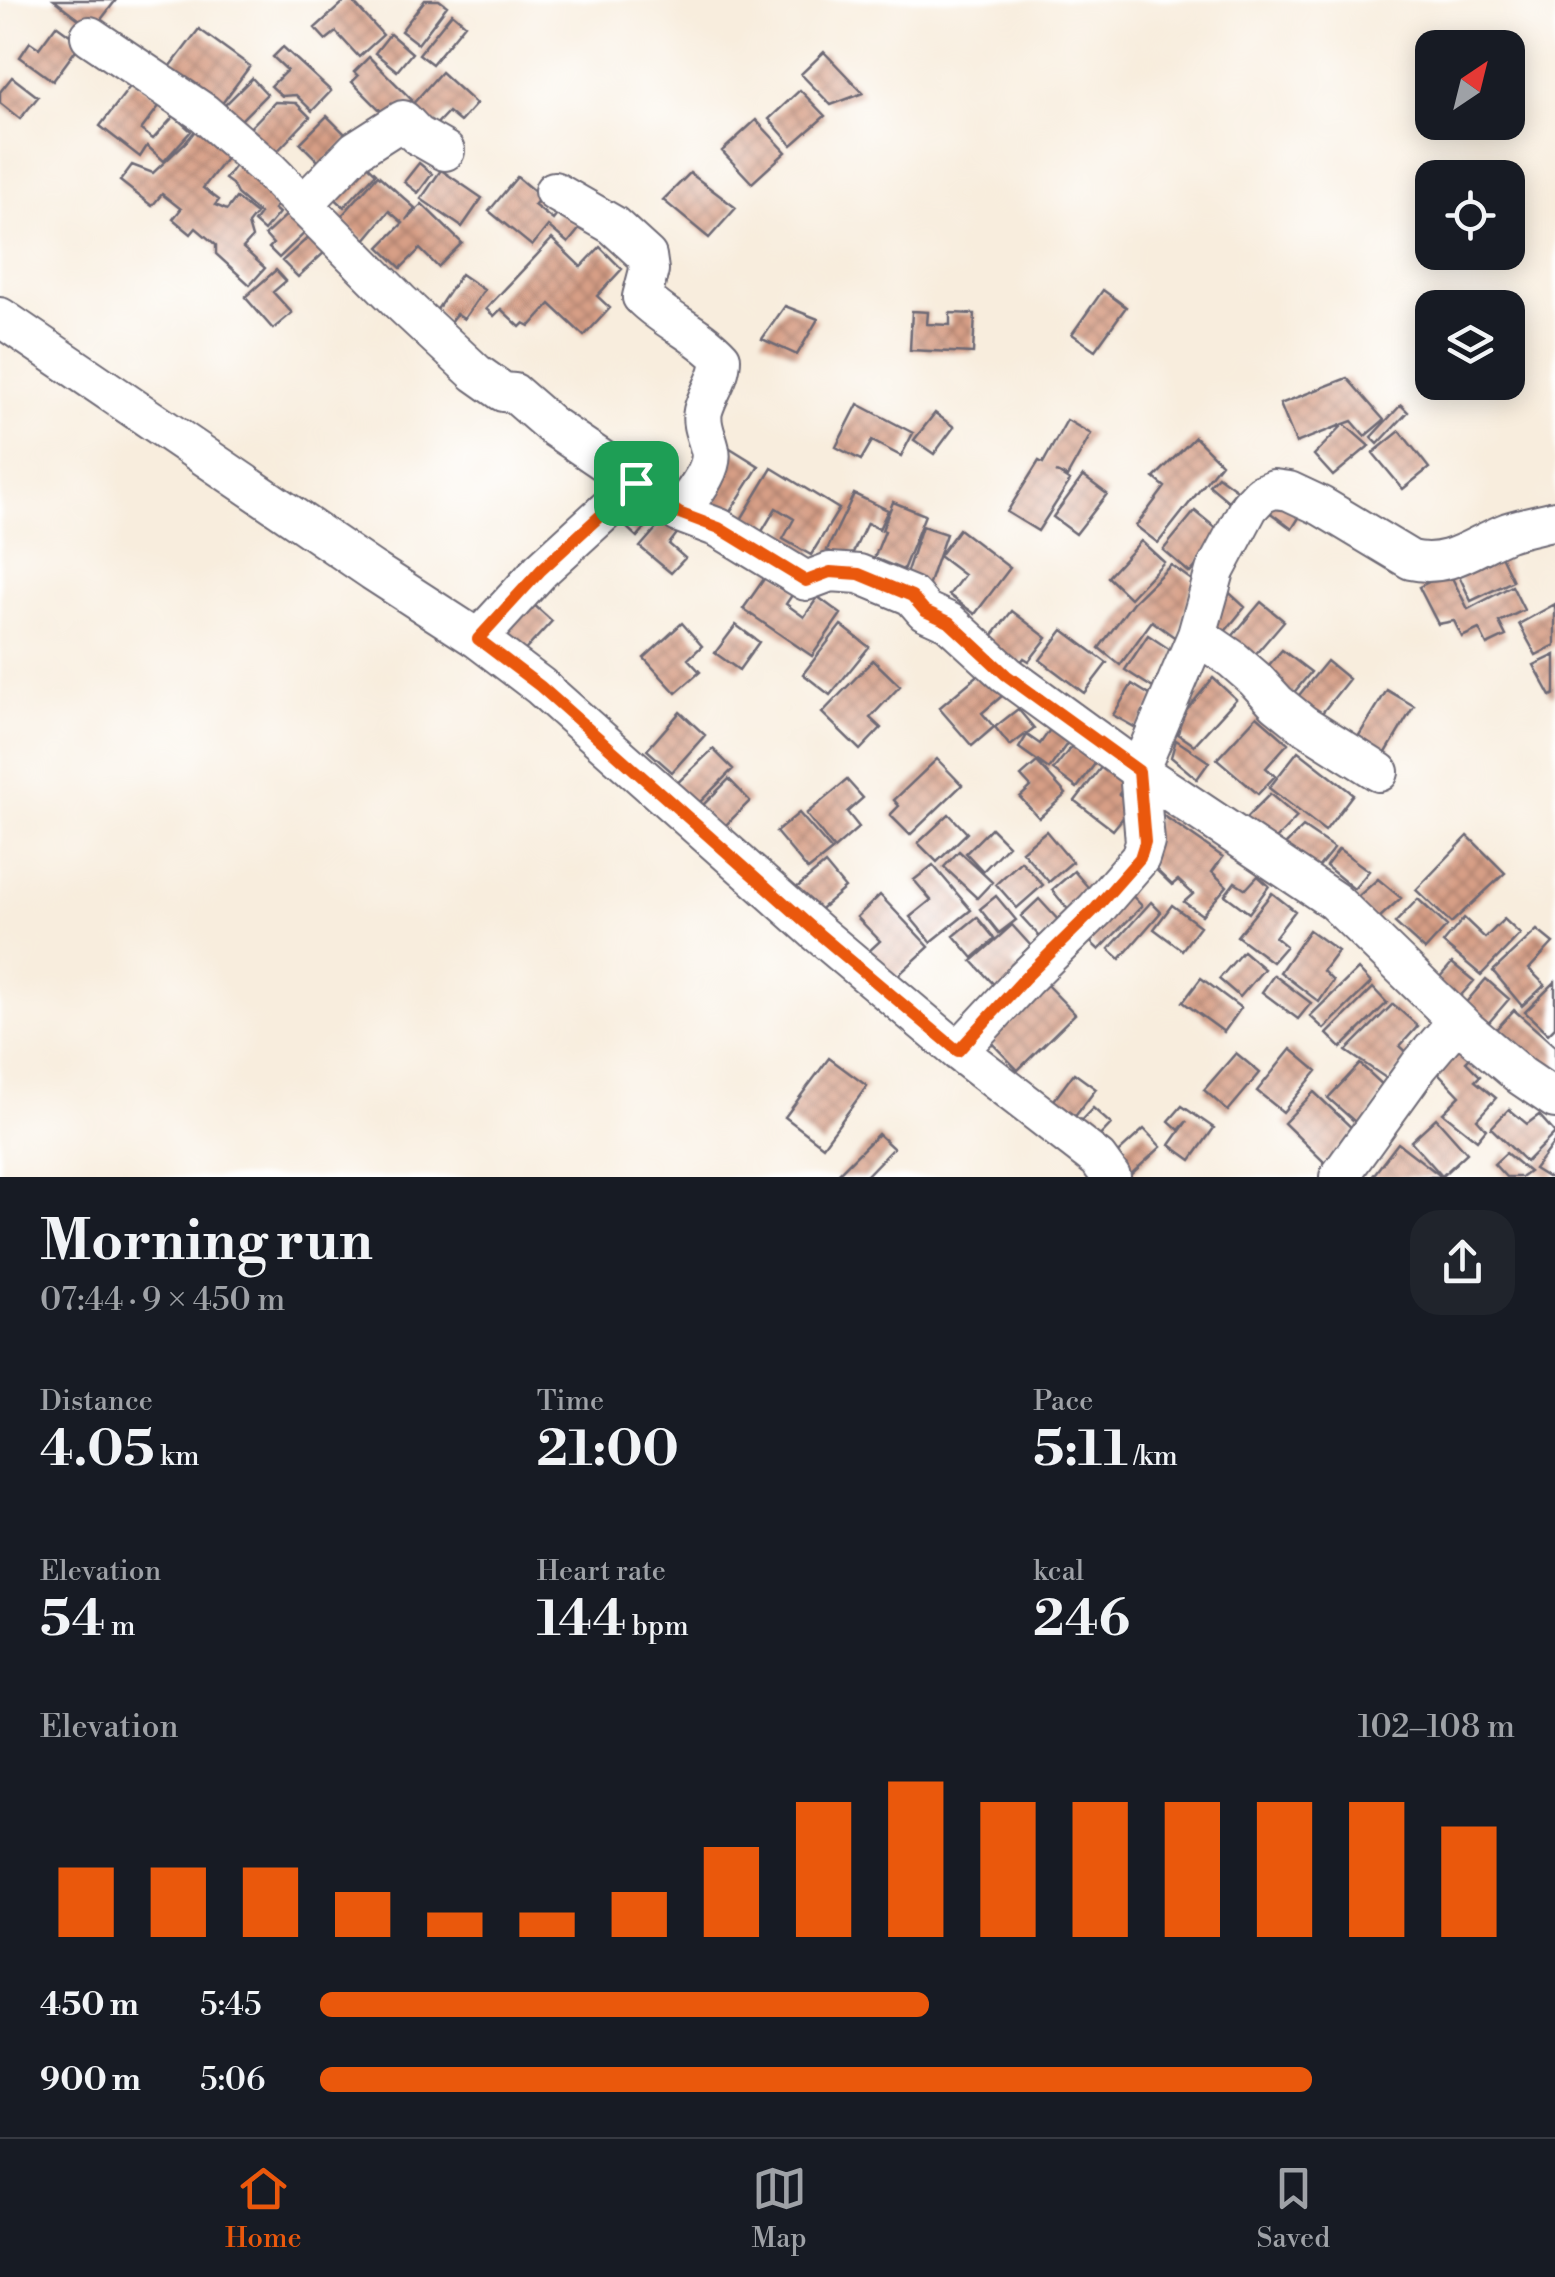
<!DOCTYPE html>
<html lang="en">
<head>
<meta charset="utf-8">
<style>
	body { margin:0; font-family:"Libre Bodoni",serif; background:#20242c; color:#f1f3f6; height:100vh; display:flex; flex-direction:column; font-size:38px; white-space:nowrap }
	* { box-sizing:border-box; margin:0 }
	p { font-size:32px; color:#9ea1a6 }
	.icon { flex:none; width:55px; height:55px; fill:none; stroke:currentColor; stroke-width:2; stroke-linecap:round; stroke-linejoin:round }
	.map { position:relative; height:1177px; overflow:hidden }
	.details { display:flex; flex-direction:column; background:#171b24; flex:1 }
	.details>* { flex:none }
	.needle { width:65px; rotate:35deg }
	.fabs { position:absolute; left:1415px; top:30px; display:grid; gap:20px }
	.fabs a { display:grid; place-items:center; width:110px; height:110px; border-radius:20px; background:#171b24; box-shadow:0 5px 25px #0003; font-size:50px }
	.pin { position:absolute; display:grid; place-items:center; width:85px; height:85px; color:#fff; margin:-42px; border-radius:20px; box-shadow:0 5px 15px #0006 }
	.round { display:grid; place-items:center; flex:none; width:105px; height:105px; border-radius:30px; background:#20242c }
	.headline { display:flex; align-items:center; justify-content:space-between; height:170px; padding:0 40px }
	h1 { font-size:55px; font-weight:800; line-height:75px }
	.stats { display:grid; grid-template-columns:repeat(3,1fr); gap:15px; height:170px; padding:10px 40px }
	.stats div { display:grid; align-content:center }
	.stats b { font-size:50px; font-weight:800 }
	.stats small { font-size:28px; font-weight:400 }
	.stats p { font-size:28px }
	.chart { height:280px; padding:20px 40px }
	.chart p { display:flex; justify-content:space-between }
	.chart svg { width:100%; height:180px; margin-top:10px; stroke:#ea580c; stroke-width:6 }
	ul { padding:0 40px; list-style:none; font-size:32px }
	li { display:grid; grid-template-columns:160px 120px 1fr; align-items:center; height:75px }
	li i { height:25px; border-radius:12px; background:#ea580c }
	.tabs { display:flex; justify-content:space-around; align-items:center; height:140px; border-top:2px solid #363941; background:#171b24; font-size:28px; color:#9ea1a6 }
	.tabs a { display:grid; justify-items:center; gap:5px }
	.tabs .active { color:#ea580c }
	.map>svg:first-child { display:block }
	.building { fill:url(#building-cross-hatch) }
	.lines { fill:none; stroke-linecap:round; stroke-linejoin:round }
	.minor-casing { stroke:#6d6974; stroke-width:42 }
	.minor { stroke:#fff; stroke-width:38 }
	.route-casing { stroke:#fff; stroke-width:20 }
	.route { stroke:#ea580c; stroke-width:12 }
</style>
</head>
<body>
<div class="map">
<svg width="1555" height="1177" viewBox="0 0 1555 1177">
	<defs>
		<pattern id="building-cross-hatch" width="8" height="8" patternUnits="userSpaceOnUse" patternTransform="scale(2.5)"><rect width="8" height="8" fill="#d79f86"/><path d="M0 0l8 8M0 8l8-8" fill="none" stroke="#ae816f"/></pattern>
	</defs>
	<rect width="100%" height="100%" fill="#fff"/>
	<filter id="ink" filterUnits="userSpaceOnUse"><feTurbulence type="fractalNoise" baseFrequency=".01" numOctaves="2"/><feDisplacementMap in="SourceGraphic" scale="20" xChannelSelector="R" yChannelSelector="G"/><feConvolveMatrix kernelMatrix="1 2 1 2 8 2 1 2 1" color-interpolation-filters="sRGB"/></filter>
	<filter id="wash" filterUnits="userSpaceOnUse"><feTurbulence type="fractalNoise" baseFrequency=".0048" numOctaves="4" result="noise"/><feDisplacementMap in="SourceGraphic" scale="40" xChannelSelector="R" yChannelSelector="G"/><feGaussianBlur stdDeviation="2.25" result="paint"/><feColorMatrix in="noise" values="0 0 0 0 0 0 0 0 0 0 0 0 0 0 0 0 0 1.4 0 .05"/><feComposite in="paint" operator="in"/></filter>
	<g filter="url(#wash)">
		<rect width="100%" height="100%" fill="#f8eddd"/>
		<g id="blocks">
			<path class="building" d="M54,0H116L93,30Z
				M346,0H351L383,35L359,57L336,32L326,40L315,28Z
				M425,0H439L447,6L418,44L401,31Z
				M452,13L465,24L432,64L419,54Z
				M56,25L81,43L53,81L20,57L30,42L39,48Z
				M199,29L250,66L215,113L164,75Z
				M390,34L412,53L397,71L375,53Z
				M283,47L331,91L312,111L296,95L282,96L271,86L287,70L273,57Z
				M824,52L863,93L831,105L801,74Z
				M369,57L412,100L391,121L352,82L358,76L354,72Z
				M441,72L476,104L460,122L448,112L426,135L403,115Z
				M12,77L38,97L20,119L0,103V92Z
				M252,78L267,94L240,121L224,106Z
				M135,80L163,101L141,130L153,139L174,116L191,131L164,161L147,146L140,157L100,126Z
				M800,90L825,116L792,145L769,119Z
				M275,102L296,103L310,117L267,162L241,137Z
				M327,116L350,139L323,166L300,143Z
				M756,120L786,152L752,183L722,151Z
				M202,122L231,152L203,188L219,200L215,205L227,210L236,198L256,214L248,224L252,238L243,248L265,268L250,285L216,254V245L196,228L191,234L173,219L181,209L162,194L152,206L120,181L132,165L153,173L187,141Z
				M243,155L288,193L274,209L279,213L264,231L254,222L260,214L237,194L232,184L225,179Z
				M359,157L376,173L344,207L326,190Z
				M419,163L432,174L418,193L404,182Z
				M441,170L482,198L462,227L421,199Z
				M690,173L736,208L709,238L663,200Z
				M378,175L415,208L406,220L422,204L462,243L438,267L420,249L401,268L379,247L403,223L389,211L364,241L339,219Z
				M517,177L541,197L534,205L553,220L560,211L581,227L568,243L548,226L532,246L489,211Z
				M294,208L311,227L279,258L269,248L273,244L265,235Z
				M312,234L327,250L298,277L282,261Z
				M552,239L581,267L600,247L622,269L597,296L610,308L584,336L550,304L530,326L524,323L520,327L501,309L494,316L486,309Z
				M276,270L286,281L273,292L292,313L273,329L245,297Z
				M461,274L484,290L464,319L456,314L450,322L436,311Z
				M1103,290L1126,307L1095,350L1072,334Z
				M785,306L818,319L797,355L762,339Z
				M912,311L928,312L927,324L950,325V313L975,314L973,353L910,350Z
				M1347,378L1384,420L1365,436L1352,421L1344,424L1369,446L1333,476L1314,455L1344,424L1296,443L1280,404Z
				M858,404L913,433L901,456L872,441L861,460L836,447Z
				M1401,405L1408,412L1378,444L1371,437Z
				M935,413L954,427L934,454L914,440Z
				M1067,420L1091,434L1067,477L1056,472L1070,481L1038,531L1007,512L1039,461L1043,463Z
				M1400,431L1429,468L1403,489L1373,453Z
				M1195,437L1221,463L1158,543L1136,526L1165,487L1154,478Z
				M727,446L759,466L728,515L696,495Z
				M772,468L839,509L811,555L783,539L794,519L776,508L758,538L737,526Z
				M1083,476L1107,494L1076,534L1053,517Z
				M1218,476L1237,490L1228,501L1209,485Z
				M637,487L662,509L637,537L612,514Z
				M854,494L888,510L879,529L867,523L849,561L827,550Z
				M1274,497L1300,516L1292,529L1264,508Z
				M893,502L925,515L903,570L874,558L885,531L882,530Z
				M1195,511L1223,534L1190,573L1163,550Z
				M668,515L682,527L669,544L685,558L671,573L640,547Z
				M922,526L946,534L927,589L904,580Z
				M959,529L1010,568L975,614L949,595L964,575L939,556Z
				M1141,541L1164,562L1130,598L1108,577Z
				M1496,545L1513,581L1471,601L1454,565Z
				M1171,565L1193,581L1177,639L1152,621L1120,665L1099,648L1133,602Z
				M771,569L798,586L786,604L804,617L818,597L841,614L812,656L743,609Z
				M1449,572L1468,609L1512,586L1524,610L1499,622L1506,636L1487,645L1479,629L1462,637L1454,621L1438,624L1419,587Z
				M1222,586L1245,607L1218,640L1207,632Z
				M522,594L552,621L517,659L495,639Z
				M1261,602L1284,621L1247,664L1225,645Z
				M1555,604V645L1536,655L1519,624Z
				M1012,611L1047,638L1029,661L1024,658L1014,671L985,645Z
				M682,623L702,646L688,659L700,672L676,693L644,658Z
				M736,625L759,642L739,670L715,653Z
				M841,625L869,647L830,695L803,674Z
				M1063,630L1107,663L1084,693L1040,660Z
				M1148,635L1175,653L1153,688L1125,670Z
				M1282,650L1311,672L1291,696L1262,673Z
				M1555,655V694L1551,696L1534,665Z
				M873,660L900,686L870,718L881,728L860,750L822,713Z
				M1327,661L1349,679L1314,723L1291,705Z
				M989,666L1009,690L982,713L994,727L972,746L939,708Z
				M1213,678L1236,699L1194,745L1178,734L1182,716Z
				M1132,684L1156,699L1138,729L1113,715Z
				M1387,690L1414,706L1381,761L1353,745Z
				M1018,709L1034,728L1010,746L995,727Z
				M680,712L705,735L672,772L647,750Z
				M1257,716L1288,743L1266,768L1275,776L1258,794L1217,759Z
				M1058,718L1076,731L1049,769L1019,748L1027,735L1040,744Z
				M1080,736L1103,753L1077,788L1053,770Z
				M1176,740L1209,762L1197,779L1171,757Z
				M713,749L733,769L693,809L672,788Z
				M1298,751L1353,794L1325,831L1269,788Z
				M1109,757L1133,776L1119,794L1133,805L1113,830L1075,801Z
				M937,759L962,785L910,835L890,815L899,806L894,800Z
				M1037,762L1066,794L1039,818L1020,797L1031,787L1021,776Z
				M729,779L750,801L720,831L699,809Z
				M847,780L863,798L847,812L859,827L834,849L806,814Z
				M1270,794L1297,817L1273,842L1245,819Z
				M1157,811L1223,857L1212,872L1227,886L1202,915L1184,902L1193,894L1178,880L1172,885L1145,859Z
				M799,813L832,851L808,870L776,832Z
				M949,814L967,833L937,862L918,843Z
				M1303,827L1334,848L1313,874L1283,847Z
				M991,828L1008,845L983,871L966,853Z
				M1046,831L1072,862L1049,882L1022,851Z
				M1468,836L1505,873L1451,923L1416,890Z
				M1339,849L1369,871L1354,889L1326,866Z
				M959,851L992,882L977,898L944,867Z
				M1021,861L1043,885L1017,908L996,884Z
				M825,864L845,888L809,919L788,895Z
				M933,865L971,910L931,942L910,917L931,900L914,880Z
				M1074,871L1094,894L1071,913L1052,890Z
				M1258,876L1269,886L1249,913L1225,895L1235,882L1246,889Z
				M1378,879L1401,898L1368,928L1346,907Z
				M1124,887L1142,906L1099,950L1080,932Z
				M1272,893L1295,911L1275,937L1286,946L1272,962L1237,936Z
				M880,895L929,947L892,981L867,953L880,941L857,917Z
				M996,896L1016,920L999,933L980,909Z
				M1039,899L1060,922L1042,939L1021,916Z
				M1418,899L1447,926L1425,950L1395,923Z
				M1151,902L1161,912L1120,959L1109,949Z
				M1172,905L1200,926L1182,950L1154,929Z
				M977,917L995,939L973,958L954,936Z
				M1464,918L1485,938L1504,919L1520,934L1481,975L1443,943Z
				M1012,925L1031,946L1012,964L1023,976L1003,994L972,961Z
				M1309,930L1338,951L1323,971L1333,981L1319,1002L1280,972Z
				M1537,930L1553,943L1529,969L1545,985L1522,1006L1493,971Z
				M1243,951L1264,969L1240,997L1219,979Z
				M1452,963L1474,981L1453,1004L1432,986Z
				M1358,969L1371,983L1324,1029L1310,1016Z
				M1274,975L1311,1003L1298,1019L1262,992Z
				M1201,978L1241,1008L1224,1032L1183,1002Z
				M1486,979L1509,999L1479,1034L1457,1013Z
				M1044,982L1075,1014L1018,1070L987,1038Z
				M1555,982V1027L1548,1034L1525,1012Z
				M1373,988L1387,1003L1341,1048L1327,1034Z
				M1393,1004L1418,1026L1400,1046L1412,1057L1389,1080L1346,1051Z
				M1514,1010L1555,1046V1075L1544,1086L1487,1039Z
				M1459,1034L1476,1052L1466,1062L1480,1076L1475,1081L1496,1098L1477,1119L1486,1129L1477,1140L1443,1113L1460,1096L1429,1063Z
				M1291,1049L1317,1071L1283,1112L1257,1091Z
				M1236,1053L1260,1073L1228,1111L1204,1090Z
				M829,1058L867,1086L823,1146L785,1117Z
				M1360,1064L1385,1087L1363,1129L1328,1098Z
				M1074,1073L1096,1089L1067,1127L1046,1111Z
				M1314,1092L1355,1131L1325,1163L1284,1123Z
				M1182,1106L1214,1128L1191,1160L1170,1145L1187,1121L1179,1130L1169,1121Z
				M1093,1108L1111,1124L1092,1144L1074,1128Z
				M1509,1109L1527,1124L1539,1115L1555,1133L1526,1162L1491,1128Z
				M1436,1118L1467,1153L1442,1176L1411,1141Z
				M1144,1129L1161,1147L1128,1177L1111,1159Z
				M878,1134L893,1148L865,1177H835Z
				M1555,1141V1177H1547L1534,1169Z
				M1398,1143L1442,1177H1372Z
				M1506,1153L1529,1172L1522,1177H1506L1494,1164Z"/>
		</g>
	</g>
	<g filter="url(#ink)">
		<use href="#blocks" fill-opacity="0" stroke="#6d6974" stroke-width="2.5"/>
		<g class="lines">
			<g class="minor-casing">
				<path id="minor" d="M90,36L204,113L269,170L400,302L476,373L503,392L514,393L552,426L636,483
					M554,191L613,225L647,256L649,270L642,297C666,321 698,333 721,358C721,378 708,392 703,411C700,425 707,436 710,450C715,470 690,497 679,513
					M303,205L356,150L403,120L417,135L445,151
					M0,317L373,571L478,639L540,686L819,934L958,1051L1098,1159L1111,1177
					M1197,635L1232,659L1255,679L1277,703L1303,724L1379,772
					M478,639L541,570L636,483L679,513L719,528L806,581L830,572L859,574L912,596L925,611L949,622L1007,675L1139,771L1334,901L1468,1031L1521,1076L1555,1099
					M958,1051L1025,979L1096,909L1140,858L1145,842L1139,771L1197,635L1215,571L1249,507L1261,494L1274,489L1289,491L1321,506L1411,560C1450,569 1474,545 1508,532C1523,527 1540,524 1555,520
					M1339,1177L1419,1066L1457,1021"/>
			</g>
			<use href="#minor" class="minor"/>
		</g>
	</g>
	<g class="lines" filter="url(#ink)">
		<g class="route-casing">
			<path id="route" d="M636,483L679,513L719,528L806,581L830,572L859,574L912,596L925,611L949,622L1006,675L1139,771L1145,842L1140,858L1096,908L1025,978L958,1051L819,934L540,686L478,639L541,570Z"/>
		</g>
		<use href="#route" class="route"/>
	</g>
</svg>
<div class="fabs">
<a><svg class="needle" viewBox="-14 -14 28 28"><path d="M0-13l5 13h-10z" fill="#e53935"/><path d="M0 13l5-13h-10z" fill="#9ea1a6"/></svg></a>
<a><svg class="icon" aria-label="locate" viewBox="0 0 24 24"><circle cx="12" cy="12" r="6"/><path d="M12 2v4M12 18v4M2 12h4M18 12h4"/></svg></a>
<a><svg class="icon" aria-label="layers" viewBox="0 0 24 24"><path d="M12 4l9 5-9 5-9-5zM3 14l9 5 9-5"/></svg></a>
</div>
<div class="pin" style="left:636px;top:483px;background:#1e9e55"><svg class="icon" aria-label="arrive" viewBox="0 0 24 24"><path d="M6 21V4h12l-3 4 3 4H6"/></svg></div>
</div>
<section class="details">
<div class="headline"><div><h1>Morning run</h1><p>07:44 · 9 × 450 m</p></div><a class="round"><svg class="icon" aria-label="share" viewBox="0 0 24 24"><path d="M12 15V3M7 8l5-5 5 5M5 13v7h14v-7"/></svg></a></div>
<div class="stats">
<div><p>Distance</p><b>4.05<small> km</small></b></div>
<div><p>Time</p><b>21:00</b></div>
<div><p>Pace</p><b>5:11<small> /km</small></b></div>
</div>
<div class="stats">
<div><p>Elevation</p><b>54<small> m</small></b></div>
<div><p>Heart rate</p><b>144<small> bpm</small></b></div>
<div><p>kcal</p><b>246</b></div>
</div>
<div class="chart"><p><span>Elevation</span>102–108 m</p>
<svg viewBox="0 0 160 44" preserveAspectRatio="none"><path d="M5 44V27M15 44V27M25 44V27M35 44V33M45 44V38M55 44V38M65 44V33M75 44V22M85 44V11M95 44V6M105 44V11M115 44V11M125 44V11M135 44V11M145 44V11M155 44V17"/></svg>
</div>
<ul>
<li><b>450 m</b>5:45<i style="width:51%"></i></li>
<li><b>900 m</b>5:06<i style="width:83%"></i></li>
</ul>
</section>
<nav class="tabs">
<a class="active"><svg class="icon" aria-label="home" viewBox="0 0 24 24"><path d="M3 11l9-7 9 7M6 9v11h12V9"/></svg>Home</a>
<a><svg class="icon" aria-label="map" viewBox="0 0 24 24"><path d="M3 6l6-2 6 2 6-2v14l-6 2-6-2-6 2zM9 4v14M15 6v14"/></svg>Map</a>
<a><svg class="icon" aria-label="saved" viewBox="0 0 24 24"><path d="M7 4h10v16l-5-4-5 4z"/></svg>Saved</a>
</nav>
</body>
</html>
